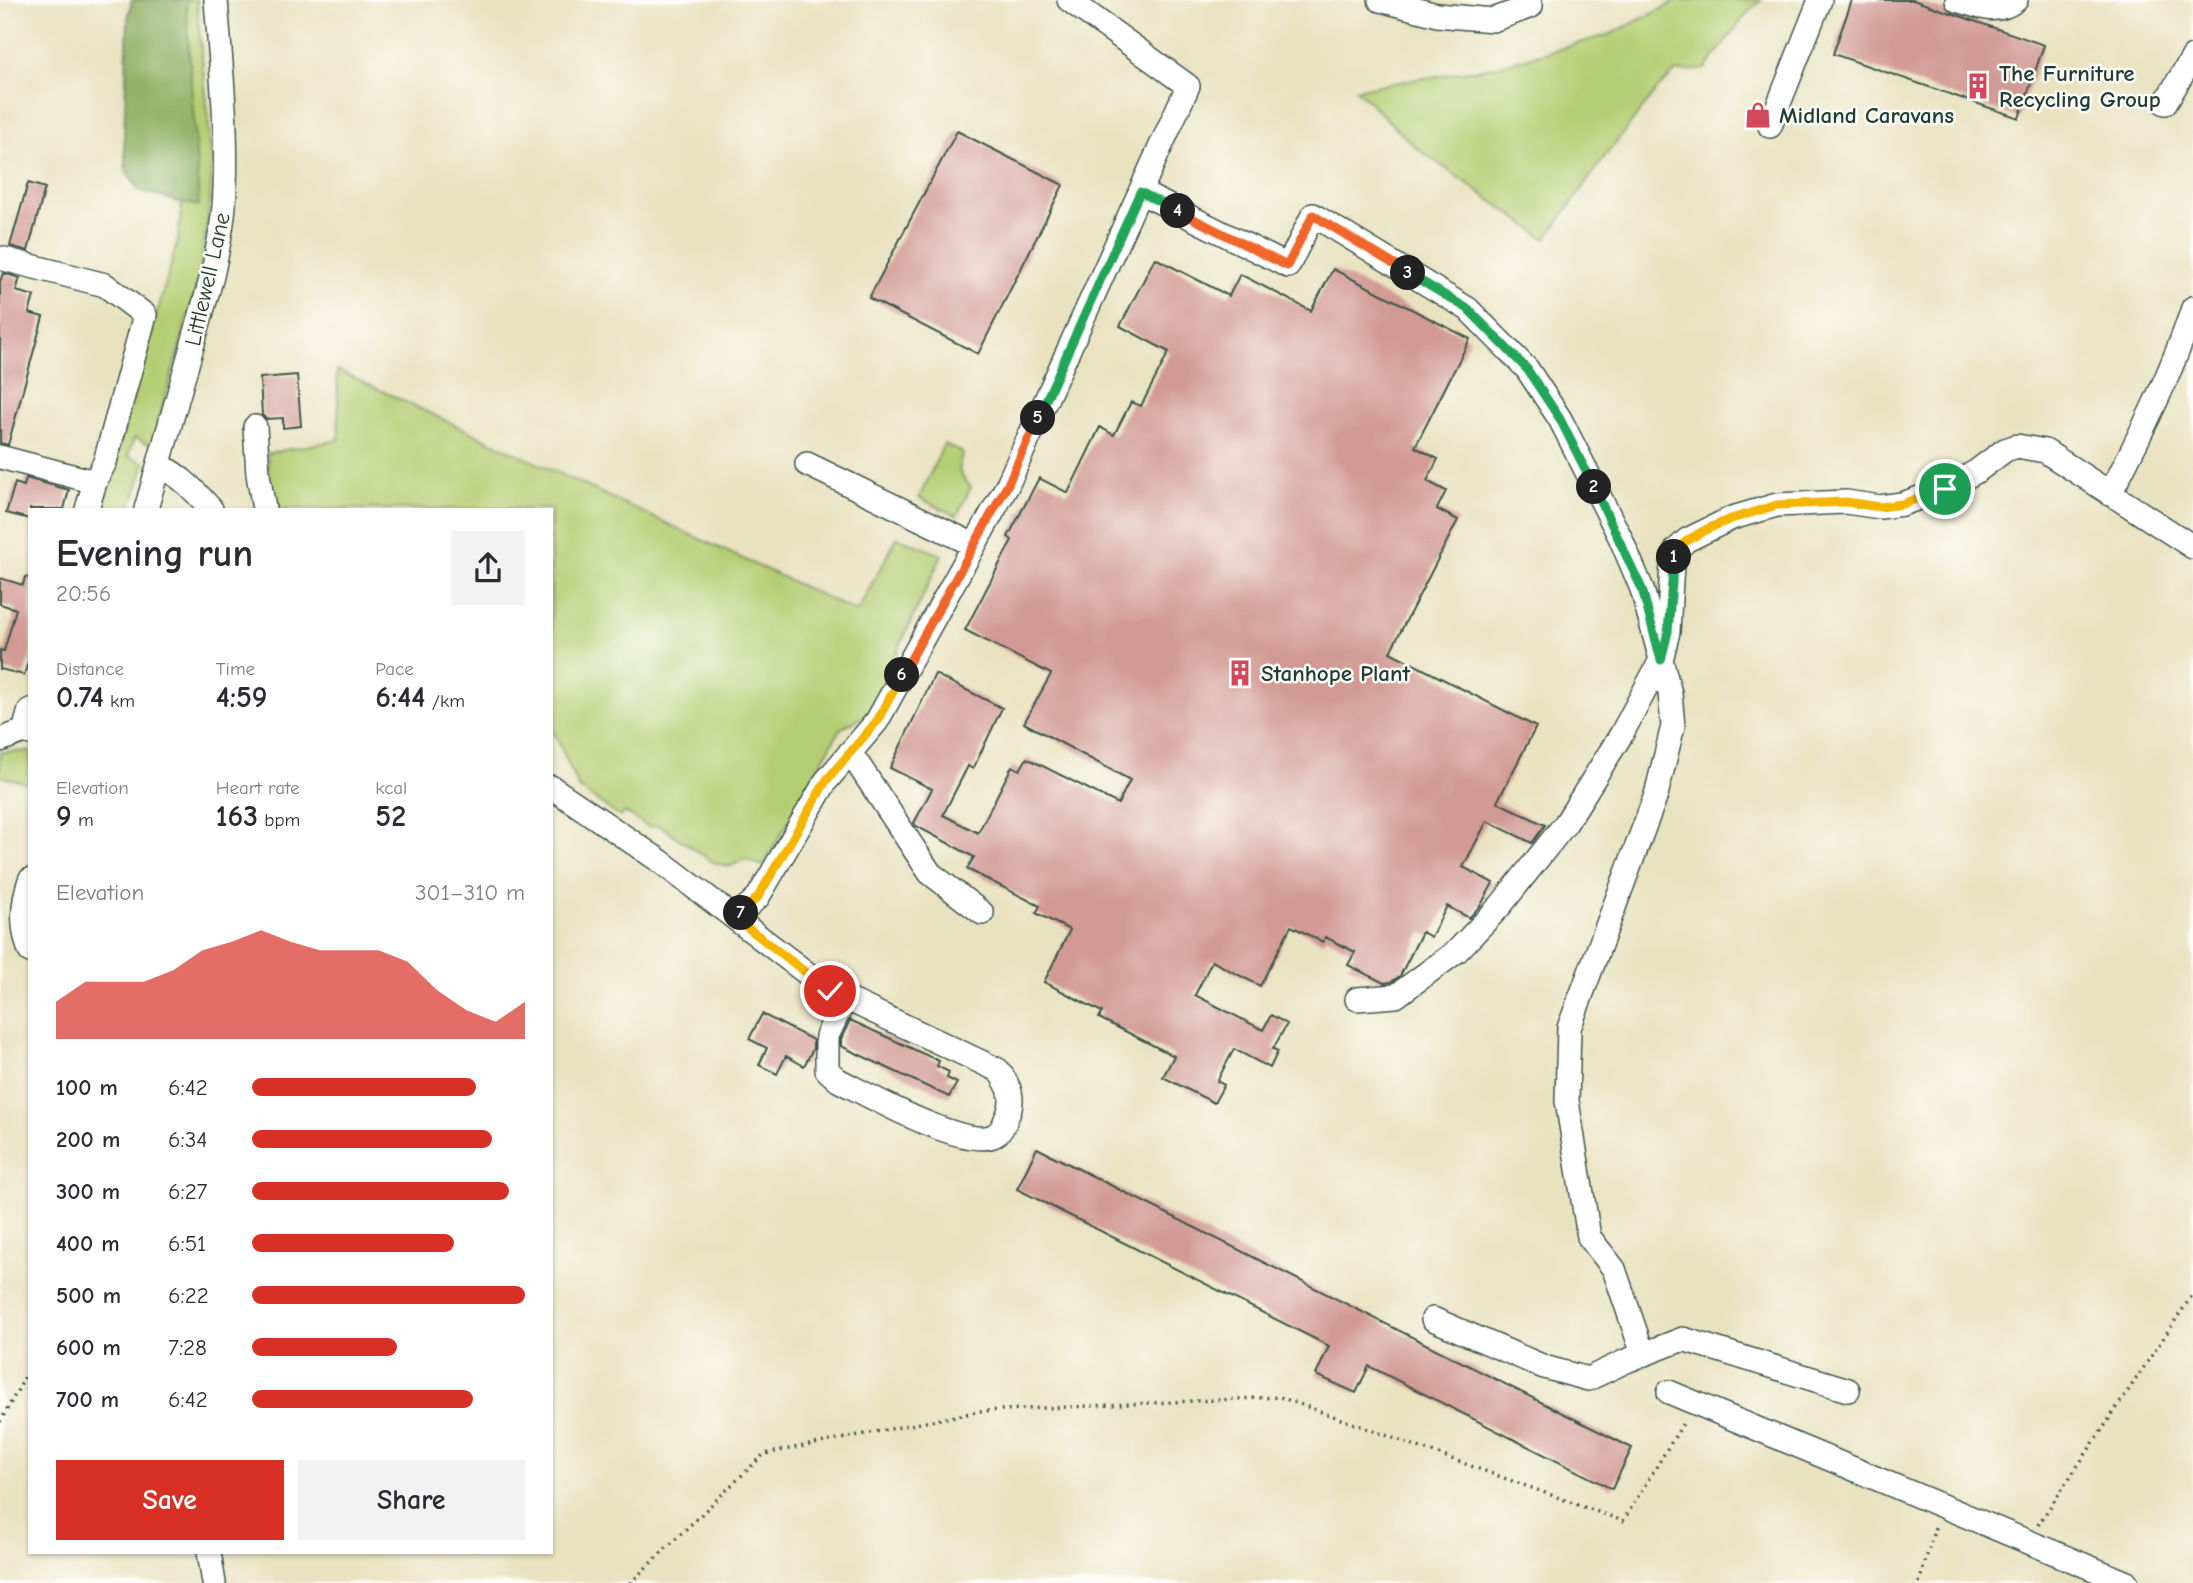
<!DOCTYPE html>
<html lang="en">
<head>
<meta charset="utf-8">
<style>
	body { margin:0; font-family:"Comic Neue",sans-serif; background:#f2f2f3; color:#2b2b33; height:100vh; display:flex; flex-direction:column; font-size:26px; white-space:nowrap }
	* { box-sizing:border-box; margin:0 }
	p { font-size:23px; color:#7c7c81 }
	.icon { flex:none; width:38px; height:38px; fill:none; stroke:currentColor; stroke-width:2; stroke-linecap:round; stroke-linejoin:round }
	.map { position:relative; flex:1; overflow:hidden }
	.drawer { position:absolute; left:28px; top:508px; width:525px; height:1046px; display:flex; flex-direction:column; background:#fff; border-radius:0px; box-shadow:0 2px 5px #0004 }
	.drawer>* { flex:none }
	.pin { position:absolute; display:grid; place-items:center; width:60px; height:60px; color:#fff; margin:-30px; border:4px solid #fff; border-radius:50%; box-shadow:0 2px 7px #0007 }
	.km { position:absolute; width:35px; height:35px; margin:-18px; border-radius:50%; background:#222; color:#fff; font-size:19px; line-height:35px; text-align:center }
	.round { display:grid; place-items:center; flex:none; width:74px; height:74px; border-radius:0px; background:#f2f2f3 }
	.overview { display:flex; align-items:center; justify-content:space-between; height:119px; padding:0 28px }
	h1 { font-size:38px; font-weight:700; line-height:52px }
	.figures { display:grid; grid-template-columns:repeat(3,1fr); gap:10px; height:119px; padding:7px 28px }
	.figures div { display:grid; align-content:center }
	.figures b { font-size:30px; font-weight:700 }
	.figures small { font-size:19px; font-weight:400 }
	.figures p { font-size:19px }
	.chart { height:196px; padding:14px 28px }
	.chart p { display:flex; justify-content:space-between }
	.chart svg { width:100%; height:126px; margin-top:7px; fill:#d93025; opacity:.7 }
	.button { display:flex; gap:14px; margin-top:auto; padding:14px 28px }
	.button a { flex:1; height:80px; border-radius:0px; background:#d93025; color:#fff; font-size:28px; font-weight:700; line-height:80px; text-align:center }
	.button a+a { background:#f2f2f3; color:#2b2b33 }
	ul { padding:0 28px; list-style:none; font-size:23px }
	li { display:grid; grid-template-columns:112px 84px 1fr; align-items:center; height:52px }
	li i { height:18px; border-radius:9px; background:#d93025 }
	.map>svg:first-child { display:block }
	.green { fill:#b5ce73; stroke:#6a8654; stroke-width:2 }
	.forest { fill:#90b165; stroke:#58774c; stroke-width:2 }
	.building { fill:#d29a94 }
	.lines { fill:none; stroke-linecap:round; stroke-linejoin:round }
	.minor-casing { stroke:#3d5649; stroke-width:26 }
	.path { stroke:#3d5649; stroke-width:3.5; stroke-dasharray:2 5; stroke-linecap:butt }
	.minor { stroke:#fff; stroke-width:23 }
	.split-1-casing { stroke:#fff; stroke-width:14 }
	.split-2-casing { stroke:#fff; stroke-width:14 }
	.split-3-casing { stroke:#fff; stroke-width:14 }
	.split-4-casing { stroke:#fff; stroke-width:14 }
	.split-5-casing { stroke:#fff; stroke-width:14 }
	.split-6-casing { stroke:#fff; stroke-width:14 }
	.split-7-casing { stroke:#fff; stroke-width:14 }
	.split-8-casing { stroke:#fff; stroke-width:14 }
	.split-1 { stroke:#f5b400; stroke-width:9 }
	.split-2 { stroke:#22a559; stroke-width:9 }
	.split-3 { stroke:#22a559; stroke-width:9 }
	.split-4 { stroke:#f0652b; stroke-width:9 }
	.split-5 { stroke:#22a559; stroke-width:9 }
	.split-6 { stroke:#f0652b; stroke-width:9 }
	.split-7 { stroke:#f5b400; stroke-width:9 }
	.split-8 { stroke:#f5b400; stroke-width:9 }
	.labels { text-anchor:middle; stroke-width:5; stroke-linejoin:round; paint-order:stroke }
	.poi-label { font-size:23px; font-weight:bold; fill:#1f3d34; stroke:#fdfcf7; text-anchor:start }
	.street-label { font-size:23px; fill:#1f3d34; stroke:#fdfcf7 }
</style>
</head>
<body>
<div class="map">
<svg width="2193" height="1583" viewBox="0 0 2193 1583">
	<rect width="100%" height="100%" fill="#fdfcf7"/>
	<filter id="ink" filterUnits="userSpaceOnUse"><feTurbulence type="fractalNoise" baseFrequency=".0143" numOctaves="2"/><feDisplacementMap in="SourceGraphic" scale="14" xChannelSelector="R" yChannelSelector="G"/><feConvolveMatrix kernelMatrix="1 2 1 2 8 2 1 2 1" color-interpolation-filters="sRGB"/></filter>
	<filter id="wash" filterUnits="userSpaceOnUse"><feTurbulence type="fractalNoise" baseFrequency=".00686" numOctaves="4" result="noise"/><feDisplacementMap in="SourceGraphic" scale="28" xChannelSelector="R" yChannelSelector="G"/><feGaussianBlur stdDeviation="1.57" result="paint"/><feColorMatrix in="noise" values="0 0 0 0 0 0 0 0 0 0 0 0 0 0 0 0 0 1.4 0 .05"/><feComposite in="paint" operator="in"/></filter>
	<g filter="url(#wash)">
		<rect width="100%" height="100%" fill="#e9e2c0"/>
		<path class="green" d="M186,0H197C200,60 212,121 211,181C210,214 204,245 199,277L152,445L134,438L128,456L145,463L130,509H101L178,240L182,203L198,205Z
			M1679,0H1761L1748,12L1705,69L1675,72L1657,90L1606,155L1546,239L1415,147L1356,89L1494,67L1611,34Z
			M337,370L857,612L897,537L942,555L868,714L840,729L763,866L745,859L729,867L713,862L659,825L649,827L624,812L620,817L579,788L555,734L551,732V509H275L268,493V453L339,440Z
			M944,444L963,453C956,468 959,476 971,487L957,516L919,498Z
			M30,751V784L0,776V752Z"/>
		<path class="forest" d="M132,0H186C189,68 196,136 199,205L182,203L138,190L126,170L124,138L128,18Z"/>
		<g id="blocks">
			<path class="building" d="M1852,0H1913L2044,45L2019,118L1833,54Z
				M957,131L1063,185L978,354L869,298Z
				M28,183L45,188L28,251L10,246Z
				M1155,258L1229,296L1240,274L1311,311L1333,269L1470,339L1415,447L1438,459L1427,481L1446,491L1437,509L1458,520L1390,652L1536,727L1497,802L1545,825L1532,843L1487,821L1463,867L1493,883L1481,905L1469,918L1447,906L1431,937L1422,932L1400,976L1391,982L1384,983L1348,965L1355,952L1325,937L1323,942L1291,926L1260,986L1212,961L1195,995L1263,1030L1271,1015L1287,1024L1273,1049L1278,1051L1270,1068L1234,1049L1217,1081L1224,1085L1214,1103L1163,1077L1174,1056L1099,1018L1102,1012L1044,982L1070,930L1036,913L1040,906L967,869L974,857L916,826L914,823L932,789L890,768L935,674L1002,708L973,769L968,766L943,815L978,833L1012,766L1020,770L1027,758L1118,804L1130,780L1024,723L1051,674L965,630L1012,540L1008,537L1039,478L1068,493L1100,427L1114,435L1131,402L1141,406L1169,352L1120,326Z
				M3,273L20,278L16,291L34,296L29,313L43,317L8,445L0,443V282Z
				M297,375L301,426L283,428V418L266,419L262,415L260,378Z
				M26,478L69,490L64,509H30V519L6,513L15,483L24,486Z
				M25,577L30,578V656L24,675L0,669V650L4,651L16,609L0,604V578L23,585Z
				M762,1014L813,1040V1049L804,1066L786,1056L777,1074L759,1065L767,1048L749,1039Z
				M850,1020L939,1061L937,1066L949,1072L947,1078L957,1083L949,1097L841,1046V1039Z
				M1037,1148L1632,1448L1612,1489L1369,1366L1356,1393L1316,1375L1329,1346L1017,1189Z"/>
		</g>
	</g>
	<g filter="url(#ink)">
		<use href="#blocks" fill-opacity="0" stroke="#3d5649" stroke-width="2"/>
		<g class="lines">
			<g class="minor-casing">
				<path id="minor" d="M1380,0L1437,15L1493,20L1531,6
					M1957,0C1979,7 1997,15 2016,0
					M2165,103L2193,57
					M1770,126L1820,0
					M1140,192L1288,266L1313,215L1468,309L1527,369L1560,419L1620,537L1642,589L1670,693L1673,726L1656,795L1569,1028L1567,1101L1589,1237L1614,1269L1643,1354
					M0,258L105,285L145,315L105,462L95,482
					M255,427L258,474L264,509
					M0,457L95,482L87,509
					M807,464L974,545
					M159,465C181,476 195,491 211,509
					M2110,494C2141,433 2172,373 2193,308
					M146,509L212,276C217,253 222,230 224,206C229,138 221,68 216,0
					M30,710L24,731L30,733
					M0,740L24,731
					M850,752L930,873L982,913
					M551,787L660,861L830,991L845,998L998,1070C1010,1086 1016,1099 1006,1119C1004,1125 1000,1133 993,1136C963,1149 868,1095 838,1080L827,1070V1036L845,998
					M30,880C22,903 21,927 30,951
					M735,918L758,897L826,781L877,721L1007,486L1188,86L1069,0
					M1357,999L1396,996L1457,951L1500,906L1566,823L1621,735L1661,660L1668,632L1672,564L1676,550L1687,540L1732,518L1777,505L1846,502L1880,507L1902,504L1945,489L1977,471L2005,450L2017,446L2045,451L2193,547
					M1433,1319L1544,1367L1588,1379L1626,1361L1683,1339L1848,1390
					M1669,1392L2127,1583
					M209,1552L214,1583"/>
			</g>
			<path class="path" d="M0,1422L30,1368
				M2038,1525L2193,1294
				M630,1583L764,1454L981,1411L1280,1397L1623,1521L1685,1420
				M1919,1583L1936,1524"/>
			<use href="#minor" class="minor"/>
		</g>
	</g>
	<g class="lines" filter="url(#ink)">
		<g class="split-1-casing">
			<path id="split-1" d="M1674,557L1676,550L1688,540L1707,529L1731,519L1777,505L1846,502L1880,507L1902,504L1945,489"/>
		</g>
		<g class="split-2-casing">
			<path id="split-2" d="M1594,487L1642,589L1661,660L1668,632L1674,557"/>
		</g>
		<g class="split-3-casing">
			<path id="split-3" d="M1408,273L1468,309L1527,369L1560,419L1594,487"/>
		</g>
		<g class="split-4-casing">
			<path id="split-4" d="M1178,211L1287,266L1313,215L1408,273"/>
		</g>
		<g class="split-5-casing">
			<path id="split-5" d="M1038,418L1140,192L1178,211"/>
		</g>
		<g class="split-6-casing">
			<path id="split-6" d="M902,675L1007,486L1038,418"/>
		</g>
		<g class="split-7-casing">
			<path id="split-7" d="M741,913L758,897L826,781L877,721L902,675"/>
		</g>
		<g class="split-8-casing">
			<path id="split-8" d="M741,913L735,918L830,991"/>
		</g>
		<use href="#split-1" class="split-1"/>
		<use href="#split-2" class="split-2"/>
		<use href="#split-3" class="split-3"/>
		<use href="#split-4" class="split-4"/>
		<use href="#split-5" class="split-5"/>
		<use href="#split-6" class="split-6"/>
		<use href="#split-7" class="split-7"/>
		<use href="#split-8" class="split-8"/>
	</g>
	<defs>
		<g id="building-bare" transform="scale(2.1)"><path d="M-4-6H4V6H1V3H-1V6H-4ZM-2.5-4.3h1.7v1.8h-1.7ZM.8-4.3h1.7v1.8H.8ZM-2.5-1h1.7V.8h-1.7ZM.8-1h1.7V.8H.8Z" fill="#d1495b" stroke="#fdfcf7" stroke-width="2.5" paint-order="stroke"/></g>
		<g id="shop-bare" transform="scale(2.1)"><path d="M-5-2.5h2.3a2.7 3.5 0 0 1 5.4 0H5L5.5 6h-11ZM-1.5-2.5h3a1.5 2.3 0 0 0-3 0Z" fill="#d1495b" stroke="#fdfcf7" stroke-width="2.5" paint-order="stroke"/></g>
	</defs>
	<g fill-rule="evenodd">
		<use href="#building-bare" x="1978" y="86"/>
		<use href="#shop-bare" x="1758" y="115"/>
		<use href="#building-bare" x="1240" y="673"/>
	</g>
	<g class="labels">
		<g class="poi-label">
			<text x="1999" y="81">The Furniture<tspan x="1999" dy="26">Recycling Group</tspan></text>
			<text x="1779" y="123">Midland Caravans</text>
			<text x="1261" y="681">Stanhope Plant</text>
		</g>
		<g class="street-label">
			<text transform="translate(207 279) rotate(-77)" y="8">Littlewell Lane</text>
		</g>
	</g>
</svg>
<div class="pin" style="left:1945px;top:489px;background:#1e9e55"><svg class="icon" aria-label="arrive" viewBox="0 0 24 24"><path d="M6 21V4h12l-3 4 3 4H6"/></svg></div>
<div class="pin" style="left:830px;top:991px;background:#d93025"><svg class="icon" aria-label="check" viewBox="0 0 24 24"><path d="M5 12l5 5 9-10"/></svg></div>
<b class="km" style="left:1674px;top:557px">1</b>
<b class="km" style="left:1594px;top:487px">2</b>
<b class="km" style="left:1408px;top:273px">3</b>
<b class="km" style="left:1178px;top:211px">4</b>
<b class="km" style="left:1038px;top:418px">5</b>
<b class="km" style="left:902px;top:675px">6</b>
<b class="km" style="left:741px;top:913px">7</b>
<section class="drawer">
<div class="overview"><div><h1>Evening run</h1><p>20:56</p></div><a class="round"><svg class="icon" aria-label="share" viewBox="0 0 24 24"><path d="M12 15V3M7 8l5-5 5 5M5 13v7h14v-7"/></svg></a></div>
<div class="figures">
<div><p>Distance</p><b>0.74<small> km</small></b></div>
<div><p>Time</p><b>4:59</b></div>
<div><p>Pace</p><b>6:44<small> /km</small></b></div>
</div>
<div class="figures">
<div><p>Elevation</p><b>9<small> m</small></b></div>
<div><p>Heart rate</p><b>163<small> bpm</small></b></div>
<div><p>kcal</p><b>52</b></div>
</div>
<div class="chart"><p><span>Elevation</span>301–310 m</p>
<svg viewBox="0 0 160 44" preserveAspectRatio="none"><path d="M0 44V31L10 24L20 24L30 24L40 20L50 13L60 10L70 6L80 10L90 13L100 13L110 13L120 17L130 27L140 34L150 38L160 31V44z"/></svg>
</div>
<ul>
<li><b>100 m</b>6:42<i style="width:82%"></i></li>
<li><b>200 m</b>6:34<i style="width:88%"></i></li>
<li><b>300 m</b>6:27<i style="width:94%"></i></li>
<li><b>400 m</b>6:51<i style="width:74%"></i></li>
<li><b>500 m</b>6:22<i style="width:100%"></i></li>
<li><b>600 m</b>7:28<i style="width:53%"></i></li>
<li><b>700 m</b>6:42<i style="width:81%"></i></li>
</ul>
<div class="button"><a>Save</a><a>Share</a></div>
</section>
</div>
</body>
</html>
